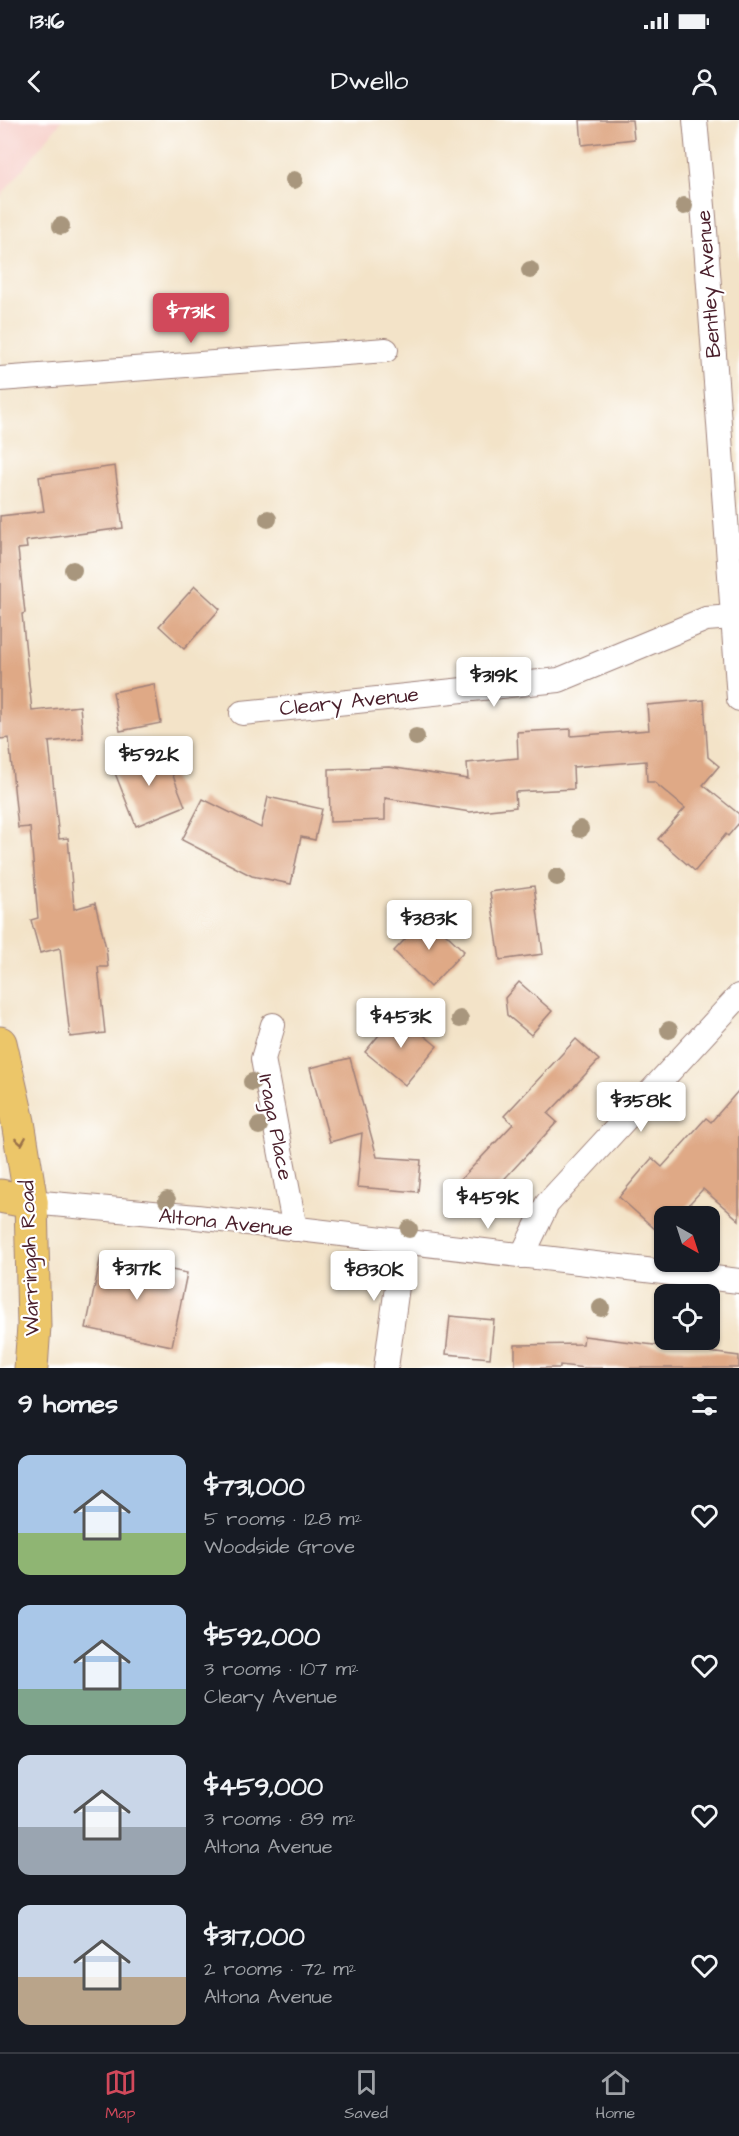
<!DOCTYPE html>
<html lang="en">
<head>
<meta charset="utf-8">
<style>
  :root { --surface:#171b24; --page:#20242c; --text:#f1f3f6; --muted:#9ea1a6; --line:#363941; --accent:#d1495b }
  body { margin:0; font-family:"Architects Daughter",sans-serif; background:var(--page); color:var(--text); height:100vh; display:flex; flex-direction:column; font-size:22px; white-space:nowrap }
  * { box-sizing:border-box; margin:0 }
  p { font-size:20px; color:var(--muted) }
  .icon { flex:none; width:33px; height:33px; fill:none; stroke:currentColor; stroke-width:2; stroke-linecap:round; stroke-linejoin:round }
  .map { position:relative; height:1248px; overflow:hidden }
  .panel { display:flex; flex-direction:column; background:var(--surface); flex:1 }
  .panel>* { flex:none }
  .needle { width:39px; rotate:141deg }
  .controls { position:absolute; left:654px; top:1086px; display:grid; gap:12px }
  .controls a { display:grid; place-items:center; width:66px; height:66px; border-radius:12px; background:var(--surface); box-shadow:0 2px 4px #0004; font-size:30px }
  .price { position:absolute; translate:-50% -51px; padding:0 14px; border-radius:6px; background:#fff; color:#222; font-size:20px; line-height:39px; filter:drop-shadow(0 2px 3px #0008) }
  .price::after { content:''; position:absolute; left:50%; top:36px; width:18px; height:14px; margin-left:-9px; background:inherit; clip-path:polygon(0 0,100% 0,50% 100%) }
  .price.current { background:var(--accent); color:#fff }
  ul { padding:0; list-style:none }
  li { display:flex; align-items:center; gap:18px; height:150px; padding:0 18px }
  li span { display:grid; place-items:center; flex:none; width:168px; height:120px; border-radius:12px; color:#555 }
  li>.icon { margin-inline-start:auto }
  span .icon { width:72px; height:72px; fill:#fffc; stroke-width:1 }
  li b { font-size:26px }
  h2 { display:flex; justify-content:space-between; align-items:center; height:72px; padding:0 18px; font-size:26px }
  .status { display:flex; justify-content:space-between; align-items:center; height:42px; padding:0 30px; background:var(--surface); direction:ltr }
  .status svg { height:16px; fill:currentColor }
  header { display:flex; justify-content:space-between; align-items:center; height:78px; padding:0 18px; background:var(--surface); font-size:27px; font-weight:600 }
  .tab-bar { display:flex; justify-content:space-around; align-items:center; height:84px; border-top:2px solid var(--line); background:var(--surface); font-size:16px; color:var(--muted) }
  .tab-bar a { display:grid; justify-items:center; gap:3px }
  .tab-bar .current { color:var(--accent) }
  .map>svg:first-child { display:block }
  .built { fill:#f7d0ca }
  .building { fill:#dfa986 }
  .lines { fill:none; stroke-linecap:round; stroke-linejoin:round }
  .minor-casing { stroke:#9e817a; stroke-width:26 }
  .trunk-casing { stroke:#9e817a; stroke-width:35 }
  .minor { stroke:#fff; stroke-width:24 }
  .trunk { stroke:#ecc669; stroke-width:33 }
  .tree { fill:#a8967d }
  .oneway { stroke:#9b724a }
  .labels { text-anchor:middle; stroke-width:4.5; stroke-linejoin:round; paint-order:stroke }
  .street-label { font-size:21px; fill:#4a1f2b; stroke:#fff }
</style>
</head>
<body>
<div class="status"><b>13:16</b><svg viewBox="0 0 49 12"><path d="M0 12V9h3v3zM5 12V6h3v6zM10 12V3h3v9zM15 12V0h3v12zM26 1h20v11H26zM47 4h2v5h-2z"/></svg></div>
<header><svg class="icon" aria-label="back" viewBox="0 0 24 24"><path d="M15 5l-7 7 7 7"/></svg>Dwello<svg class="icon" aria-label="person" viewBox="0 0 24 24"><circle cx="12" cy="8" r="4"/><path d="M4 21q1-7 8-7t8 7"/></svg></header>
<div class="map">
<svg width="739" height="1248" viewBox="0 0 739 1248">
  <rect width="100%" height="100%" fill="#fff"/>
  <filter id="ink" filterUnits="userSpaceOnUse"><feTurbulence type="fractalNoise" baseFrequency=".0167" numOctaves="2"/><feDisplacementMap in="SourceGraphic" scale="12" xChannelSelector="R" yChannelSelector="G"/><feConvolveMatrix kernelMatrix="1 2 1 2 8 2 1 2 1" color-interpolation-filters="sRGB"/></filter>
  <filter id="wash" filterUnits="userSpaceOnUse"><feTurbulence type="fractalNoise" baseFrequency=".008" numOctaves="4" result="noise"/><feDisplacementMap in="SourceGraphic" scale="24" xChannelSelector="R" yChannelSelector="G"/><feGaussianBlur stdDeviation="1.35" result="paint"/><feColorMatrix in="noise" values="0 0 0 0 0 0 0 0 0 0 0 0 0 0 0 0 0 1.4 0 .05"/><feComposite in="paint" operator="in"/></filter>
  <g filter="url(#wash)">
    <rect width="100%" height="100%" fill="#f3e3c8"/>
    <polygon class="built" points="0,0 62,0 0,77"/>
    <g id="blocks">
      <g class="building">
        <polygon points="580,0 632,0 634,19 582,25"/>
        <polygon points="115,346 123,408 26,421 27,428 18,429 25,493 22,494 32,591 80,586 83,618 49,622 59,719 68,718 74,789 95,783 106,828 108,847 98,847 105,913 70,917 60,828 40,833 31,800 38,798 30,707 18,708 9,618 0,619 0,396 44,391 39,357"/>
        <polygon points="195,466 220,489 184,529 159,506"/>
        <polygon points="154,564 161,603 120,611 113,572"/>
        <polygon points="704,580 708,637 719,646 703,665 739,694 739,703 728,716 726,714 695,751 658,719 685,688 654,662 647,662 646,641 573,647 574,669 515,672 516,687 470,692 385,678 385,700 330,702 329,649 389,647 468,659 467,643 518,638 517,612 571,609 571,616 649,610 647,585"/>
        <polygon points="162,628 185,686 136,706 113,648"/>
        <polygon points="268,677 322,689 315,720 301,717 291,764 252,756 182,720 203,679 261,708"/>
        <polygon points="534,766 543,834 500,840 490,772"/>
        <polygon points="427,796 464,831 430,867 394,831"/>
        <polygon points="519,862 552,891 531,915 507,895 505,878"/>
        <polygon points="397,893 437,926 405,965 365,932"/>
        <polygon points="576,919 599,940 548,994 557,1002 483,1082 460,1060 513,1004 504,996"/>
        <polygon points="350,938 377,1037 421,1040 418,1072 357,1067 362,1013 330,1022 310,948"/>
        <polygon points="739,970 739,1100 703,1069 678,1096 664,1096 664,1117 619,1077 652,1038 662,1047 706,998 711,1002"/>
        <polygon points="101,1136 187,1153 172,1226 86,1208"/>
        <polygon points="450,1196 494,1200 490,1238 446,1234"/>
        <polygon points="584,1216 739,1236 739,1248 585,1248 560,1245 560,1248 515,1248 515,1225 583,1224"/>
      </g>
    </g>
  </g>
  <g filter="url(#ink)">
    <use href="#blocks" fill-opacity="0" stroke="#9e817a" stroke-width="1.5"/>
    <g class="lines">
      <defs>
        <g id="minor">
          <polyline points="695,0 704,97 739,579"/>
          <polyline points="0,259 386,230"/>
          <polyline points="242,593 559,560 706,499 732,497"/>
          <polyline points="273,905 263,939 295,1109"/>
          <polyline points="31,1082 197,1097 739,1161"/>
          <polyline points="522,1136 547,1084 739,876"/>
          <polyline points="386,1248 403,1122"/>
        </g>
        <g id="trunk">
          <polyline points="0,923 18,1002 31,1082 34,1206 31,1248"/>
          <polyline points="0,1076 31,1082"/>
        </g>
      </defs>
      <use href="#minor" class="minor-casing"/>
      <use href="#trunk" class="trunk-casing"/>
      <use href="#minor" class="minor"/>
      <use href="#trunk" class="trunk"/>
    </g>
    <g class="tree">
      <circle cx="294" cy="60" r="9"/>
      <circle cx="684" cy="86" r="9"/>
      <circle cx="61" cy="106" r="9"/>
      <circle cx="530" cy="150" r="9"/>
      <circle cx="268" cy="399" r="9"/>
      <circle cx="73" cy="450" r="9"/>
      <circle cx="416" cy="617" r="9"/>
      <circle cx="580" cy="709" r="9"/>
      <circle cx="557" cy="757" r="9"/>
      <circle cx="460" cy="899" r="9"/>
      <circle cx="669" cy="910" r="9"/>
      <circle cx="252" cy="962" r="9"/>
      <circle cx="259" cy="1006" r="9"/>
      <circle cx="167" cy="1080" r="9"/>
      <circle cx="409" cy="1109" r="9"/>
      <circle cx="601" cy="1188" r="9"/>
    </g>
    <defs><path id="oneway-chevron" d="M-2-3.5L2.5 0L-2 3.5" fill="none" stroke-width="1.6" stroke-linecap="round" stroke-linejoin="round" transform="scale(1.5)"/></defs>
    <use class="oneway" href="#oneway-chevron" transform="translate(21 1021) rotate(81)"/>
  </g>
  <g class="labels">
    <g class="street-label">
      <text transform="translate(708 164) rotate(-94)" y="7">Bentley Avenue</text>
      <text transform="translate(349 581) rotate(-6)" y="7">Cleary Avenue</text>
      <text transform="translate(276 1007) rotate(79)" y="7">Iraga Place</text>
      <text transform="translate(226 1102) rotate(6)" y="7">Altona Avenue</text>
      <text transform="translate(29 1138) rotate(-92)" y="7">Warringah Road</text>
    </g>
  </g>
</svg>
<div class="controls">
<a><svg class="needle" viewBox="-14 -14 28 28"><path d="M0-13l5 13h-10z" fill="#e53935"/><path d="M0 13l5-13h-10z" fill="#9ea1a6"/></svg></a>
<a><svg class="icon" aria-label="locate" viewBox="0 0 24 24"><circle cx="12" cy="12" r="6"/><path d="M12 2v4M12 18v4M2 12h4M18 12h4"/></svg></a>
</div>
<b class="price current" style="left:191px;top:224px">$731K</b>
<b class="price" style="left:494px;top:588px">$319K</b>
<b class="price" style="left:149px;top:667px">$592K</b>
<b class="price" style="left:429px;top:831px">$383K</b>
<b class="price" style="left:401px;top:929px">$453K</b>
<b class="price" style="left:641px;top:1013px">$358K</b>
<b class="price" style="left:488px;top:1110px">$459K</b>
<b class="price" style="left:137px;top:1181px">$317K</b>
<b class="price" style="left:374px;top:1182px">$830K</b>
</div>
<section class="panel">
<h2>9 homes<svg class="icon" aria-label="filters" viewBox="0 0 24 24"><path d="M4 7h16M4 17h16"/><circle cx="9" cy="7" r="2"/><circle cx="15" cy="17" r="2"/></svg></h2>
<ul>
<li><span style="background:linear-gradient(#a9c7e8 65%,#8fb573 0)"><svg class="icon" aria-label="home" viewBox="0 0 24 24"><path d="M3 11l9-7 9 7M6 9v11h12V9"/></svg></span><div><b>$731,000</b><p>5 rooms · 128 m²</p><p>Woodside Grove</p></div><svg class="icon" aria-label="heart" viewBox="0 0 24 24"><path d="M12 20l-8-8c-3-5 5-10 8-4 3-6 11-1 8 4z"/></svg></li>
<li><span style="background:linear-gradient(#a9c7e8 70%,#7fa58c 0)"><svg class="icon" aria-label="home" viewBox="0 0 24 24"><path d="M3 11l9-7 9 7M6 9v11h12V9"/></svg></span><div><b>$592,000</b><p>3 rooms · 107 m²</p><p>Cleary Avenue</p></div><svg class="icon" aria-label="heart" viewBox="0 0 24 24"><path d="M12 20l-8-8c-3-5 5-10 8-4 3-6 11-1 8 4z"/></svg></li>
<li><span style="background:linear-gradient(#c9d6e8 60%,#9aa5b1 0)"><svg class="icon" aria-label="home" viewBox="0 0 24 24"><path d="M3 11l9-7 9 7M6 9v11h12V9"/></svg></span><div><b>$459,000</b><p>3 rooms · 89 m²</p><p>Altona Avenue</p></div><svg class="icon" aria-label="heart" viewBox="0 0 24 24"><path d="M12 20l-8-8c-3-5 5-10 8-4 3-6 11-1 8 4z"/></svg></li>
<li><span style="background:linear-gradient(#c9d6e8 60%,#b9a48a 0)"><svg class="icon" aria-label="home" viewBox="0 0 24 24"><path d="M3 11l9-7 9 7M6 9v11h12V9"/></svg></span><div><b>$317,000</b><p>2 rooms · 72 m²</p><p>Altona Avenue</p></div><svg class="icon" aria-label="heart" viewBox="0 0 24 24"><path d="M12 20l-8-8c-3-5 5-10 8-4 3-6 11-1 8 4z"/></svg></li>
</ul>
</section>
<nav class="tab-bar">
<a class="current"><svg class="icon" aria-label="map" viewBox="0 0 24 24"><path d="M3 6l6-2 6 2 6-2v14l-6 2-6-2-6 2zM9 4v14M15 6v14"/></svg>Map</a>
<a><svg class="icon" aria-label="saved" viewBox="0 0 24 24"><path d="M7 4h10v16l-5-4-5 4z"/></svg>Saved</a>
<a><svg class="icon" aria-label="home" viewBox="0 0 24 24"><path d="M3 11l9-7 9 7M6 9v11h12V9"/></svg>Home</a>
</nav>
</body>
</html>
